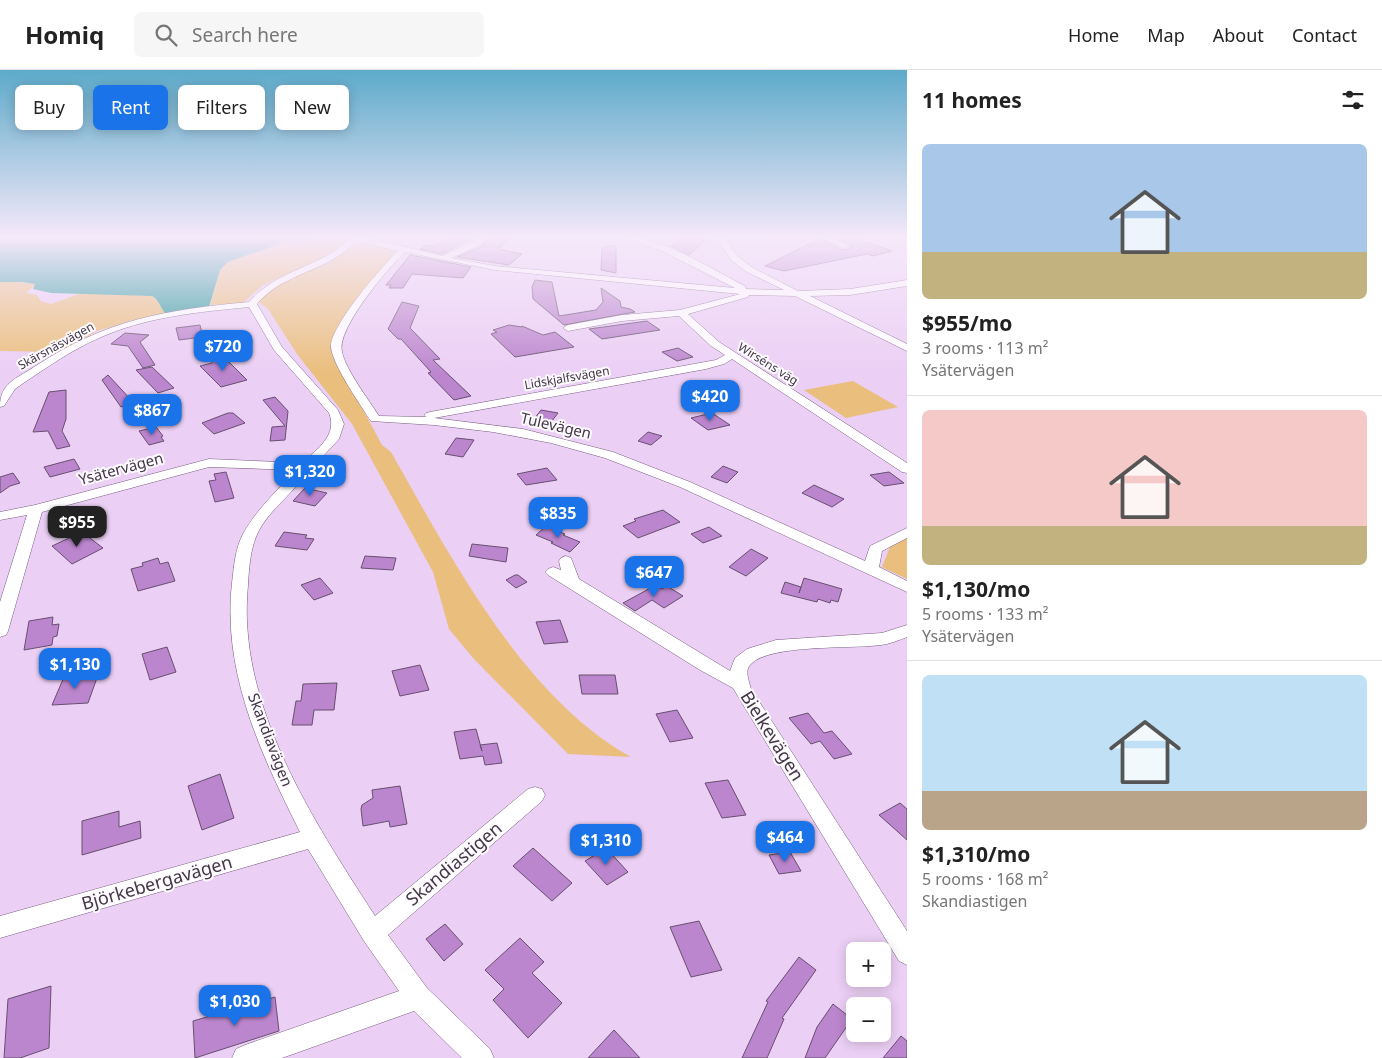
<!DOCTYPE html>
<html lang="en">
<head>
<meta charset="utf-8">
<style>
  :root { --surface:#fff; --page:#f6f6f6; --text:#222; --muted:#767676; --line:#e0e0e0; --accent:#1a73e8 }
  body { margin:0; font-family:"Noto Sans",sans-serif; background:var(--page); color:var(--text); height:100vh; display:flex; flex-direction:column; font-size:19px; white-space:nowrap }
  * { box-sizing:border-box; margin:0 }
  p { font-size:16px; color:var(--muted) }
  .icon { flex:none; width:28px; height:28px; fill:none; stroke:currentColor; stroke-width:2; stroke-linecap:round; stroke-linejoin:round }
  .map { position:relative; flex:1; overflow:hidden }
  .panel { display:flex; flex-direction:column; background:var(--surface); width:475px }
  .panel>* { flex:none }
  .top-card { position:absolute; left:15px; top:15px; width:475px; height:45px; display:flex; gap:10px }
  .controls { position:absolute; left:846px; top:872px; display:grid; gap:10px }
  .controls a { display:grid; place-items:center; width:45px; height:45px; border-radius:8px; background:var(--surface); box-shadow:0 2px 12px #0003; font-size:25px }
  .price { position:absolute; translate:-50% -42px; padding:0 11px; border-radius:10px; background:var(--accent); color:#fff; font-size:16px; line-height:32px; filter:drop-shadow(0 1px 2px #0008) }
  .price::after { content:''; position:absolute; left:50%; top:30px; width:15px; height:11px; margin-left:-8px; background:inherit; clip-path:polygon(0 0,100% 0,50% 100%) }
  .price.on { background:#222; color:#fff }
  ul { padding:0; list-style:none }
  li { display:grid; align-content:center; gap:10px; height:265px; padding:0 15px }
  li+li { border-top:1px solid var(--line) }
  li span { display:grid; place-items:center; height:155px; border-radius:8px; color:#555 }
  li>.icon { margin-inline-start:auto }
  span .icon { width:90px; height:90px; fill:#fffc; stroke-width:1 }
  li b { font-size:21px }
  h2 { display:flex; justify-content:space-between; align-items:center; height:60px; padding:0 15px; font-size:21px }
  .tag { padding:0 18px; border-radius:8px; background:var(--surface); box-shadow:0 2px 12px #0003; font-size:18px; line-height:45px }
  .tag.on { background:var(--accent); color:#fff }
  header { display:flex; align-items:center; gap:30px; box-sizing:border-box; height:70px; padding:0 25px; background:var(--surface); border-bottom:1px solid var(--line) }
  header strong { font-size:24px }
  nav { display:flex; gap:28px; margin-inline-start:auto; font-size:18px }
  .search { width:350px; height:45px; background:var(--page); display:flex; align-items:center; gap:12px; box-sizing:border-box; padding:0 18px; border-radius:8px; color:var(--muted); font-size:19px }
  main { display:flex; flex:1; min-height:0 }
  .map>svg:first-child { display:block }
  .green { fill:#eabe7c }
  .water { fill:#2d9b9e }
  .building { fill:#bc86ce; stroke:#674f6f }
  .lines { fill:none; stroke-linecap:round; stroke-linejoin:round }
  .minor-casing { stroke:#775e7f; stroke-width:1 }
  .minor { fill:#fff; fill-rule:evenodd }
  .labels { text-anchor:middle; stroke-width:4; stroke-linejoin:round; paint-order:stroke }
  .far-street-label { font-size:12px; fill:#423746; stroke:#fdfafe }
  .street-label { font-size:15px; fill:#423746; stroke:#fdfafe }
  .near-street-label { font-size:18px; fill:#423746; stroke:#fdfafe }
</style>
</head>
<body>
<header>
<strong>Homiq</strong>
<div class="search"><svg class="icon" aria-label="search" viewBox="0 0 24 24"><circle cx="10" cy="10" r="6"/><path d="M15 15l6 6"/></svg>Search here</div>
<nav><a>Home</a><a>Map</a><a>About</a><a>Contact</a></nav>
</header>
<main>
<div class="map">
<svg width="907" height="988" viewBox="0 0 907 988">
  <rect width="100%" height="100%" fill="#ebcff5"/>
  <g class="green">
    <polygon points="350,166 338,180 311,195 263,215 243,233 210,235 220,200 228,192 285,172"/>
    <path d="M 357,172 L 398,181 L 382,199 L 339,257 L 340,297 L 382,375 L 391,382 C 450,486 523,627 631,687 L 568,684 L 473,588 L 449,559 L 433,502 L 352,354 L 297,284 L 268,239 L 260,233 L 259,229 L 281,212 Z"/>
    <path d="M 5,211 L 36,214 L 26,223 L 37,225 L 41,231 L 51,234 L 82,223 L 152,226 C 160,230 160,239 167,245 L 133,250 L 97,261 L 61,282 L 0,281 L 0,212 Z"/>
    <polygon points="853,311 898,337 846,348 804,320"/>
    <polygon points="907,467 907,509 882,497 890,477"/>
  </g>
  <path class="water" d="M 0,166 L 343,166 L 285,172 L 228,192 L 220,200 L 209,237 L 167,245 C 160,239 160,230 152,226 L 51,223 L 33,219 L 35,214 L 22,212 L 0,212 Z"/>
  <g class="building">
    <polygon points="455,166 476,166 442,184 420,179 428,175 433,176"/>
    <polygon points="489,166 511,166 499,179 522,184 509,195 457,187 481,177"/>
    <polygon points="816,166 842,180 851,178 852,175 833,166 849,166 892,181 873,186 867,184 784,201 765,196 817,170"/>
    <polygon points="683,167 690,167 706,170 689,185 671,176"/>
    <polygon points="607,176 616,176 616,203 601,200 602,178"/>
    <polygon points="410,185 471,197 463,208 412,204 403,218 389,218 391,215 386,215"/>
    <polygon points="535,210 552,212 559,246 596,240 603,232 601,218 620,231 621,237 630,239 635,242 564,255 533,229 532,217"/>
    <polygon points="402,232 419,236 410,258 440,289 433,290 471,326 454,330 428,303 431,302 401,269 398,269 388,259"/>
    <polygon points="647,251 660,260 602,269 589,259"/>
    <polygon points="200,255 203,267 179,270 176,258"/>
    <polygon points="509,255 522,257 522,256 543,265 555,262 574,277 515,287 491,264 497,262 493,260"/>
    <polygon points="125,263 149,265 140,272 155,295 143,298 128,276 111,274"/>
    <polygon points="678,278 693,287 677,291 662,282"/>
    <polygon points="224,287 247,310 221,317 200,296 212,293 210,290"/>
    <polygon points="152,297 174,318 158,323 136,300"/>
    <polygon points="108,305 134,333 121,337 102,310"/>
    <polygon points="66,320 66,349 62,361 70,376 57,379 48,361 33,362 49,322"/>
    <polygon points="275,327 288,341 285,370 270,371 272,357 285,356 263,330"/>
    <polygon points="541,340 558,343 548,356 531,353"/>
    <polygon points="228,343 233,343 245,353 214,364 202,353"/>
    <polygon points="712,343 730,355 708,360 691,348"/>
    <polygon points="156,357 163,366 161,367 164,371 149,375 139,361"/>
    <polygon points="648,362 662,366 651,375 638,371"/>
    <polygon points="456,368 474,370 463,387 445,384"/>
    <polygon points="74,389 80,399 50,407 44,397"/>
    <polygon points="723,396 738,402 727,413 711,407"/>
    <polygon points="547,398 557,410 526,415 517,404"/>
    <polygon points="226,402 234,428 215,432 209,411 216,410 214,404"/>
    <polygon points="889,402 904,413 884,416 870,405"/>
    <polygon points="13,403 20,413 10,416 0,423 0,407"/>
    <polygon points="814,415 844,429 832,437 802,423"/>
    <polygon points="305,418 327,423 315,436 293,431"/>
    <polygon points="663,440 680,452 638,468 623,456 636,451 634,449"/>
    <polygon points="546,456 565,464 563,465 580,472 570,482 551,473 553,472 536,465"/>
    <polygon points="709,457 722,466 703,473 691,464"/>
    <polygon points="82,462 103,478 72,494 52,476"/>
    <polygon points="284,462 307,465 305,468 314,469 307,480 275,476"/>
    <polygon points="472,474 508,478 506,492 469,486"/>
    <polygon points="751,479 768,488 746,506 729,497"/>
    <polygon points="365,486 396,488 393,500 361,498"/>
    <polygon points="158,488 160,494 168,492 175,511 138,521 131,499 143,496 142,493"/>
    <polygon points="515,505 518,505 527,512 516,518 506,510"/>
    <polygon points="320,508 333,523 314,530 301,515"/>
    <polygon points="804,508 842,519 838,532 831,530 830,533 818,529 817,532 781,523 785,512 801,517 799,523"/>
    <polygon points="656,515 662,519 667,516 683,526 664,538 652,530 635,541 623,533"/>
    <polygon points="53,547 52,555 59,554 57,566 53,567 52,575 24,580 29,551"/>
    <polygon points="560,550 568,572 544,574 536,552"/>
    <polygon points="167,577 176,602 150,610 142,584"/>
    <polygon points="420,595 429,620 400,626 392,601"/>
    <polygon points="98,605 88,633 52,635 64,607"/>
    <polygon points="579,605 615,605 618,624 582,624"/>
    <polygon points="337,613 334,640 314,640 312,655 292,655 296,631 301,631 303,614"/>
    <polygon points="677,640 693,668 670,672 656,644"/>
    <polygon points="808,643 824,663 832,661 852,684 834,689 820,671 811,674 789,648"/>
    <polygon points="476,659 482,681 480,675 497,673 502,693 485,695 483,686 460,689 454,662"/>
    <polygon points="220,704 234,748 202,760 188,716"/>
    <polygon points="728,710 746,745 722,748 705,713"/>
    <polygon points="400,716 407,754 390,757 389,751 363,756 361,739 362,735 373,728 372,720"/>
    <polygon points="900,733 907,739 907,770 879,745"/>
    <polygon points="119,741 119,757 140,751 141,768 82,785 82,751"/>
    <polygon points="533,778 572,813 552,831 513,796"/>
    <polygon points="606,778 628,802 607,815 585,791"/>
    <polygon points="790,782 801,801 779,804 769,785"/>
    <polygon points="699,851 722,900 691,907 670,857"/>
    <polygon points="445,854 463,874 444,891 426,869"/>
    <polygon points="520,868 544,892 532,903 562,933 528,968 493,930 504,919 485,900"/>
    <polygon points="799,887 816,900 782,948 784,949 767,988 742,988 768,932 766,931"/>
    <polygon points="51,916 49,978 20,988 4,988 8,929"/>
    <polygon points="275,927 279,961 195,988 193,951"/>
    <polygon points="833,934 852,949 825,988 805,988 817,957"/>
    <polygon points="614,960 640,988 588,988"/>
    <polygon points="901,966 907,971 907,988 883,988"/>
  </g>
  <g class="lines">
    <defs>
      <g id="minor">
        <path d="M 352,166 L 360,166 L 442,186 L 474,171 L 479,166 L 487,166 L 480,175 L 451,188 L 495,196 L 735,218 L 660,180 L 620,166 C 661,166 709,198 745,216 L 746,219 L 784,220 L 747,202 L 732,191 L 715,166 L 723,166 L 738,187 L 753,198 L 798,221 L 850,219 L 907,210 L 907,216 L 850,225 L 810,226 L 907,274 L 907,281 L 795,226 L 749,225 L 748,227 L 688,244 L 719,272 L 907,393 L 907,403 L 902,402 L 732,289 L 724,294 L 706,299 L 434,348 L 523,359 L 613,382 L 690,412 L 865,491 L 870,476 L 907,458 L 907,468 L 882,481 L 879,497 L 907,511 L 907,522 L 680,417 L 605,388 L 551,373 L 493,362 L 434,355 L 371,351 C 361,336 332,294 331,277 C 330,256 382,196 398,181 L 356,171 C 329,202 283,202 257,234 L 282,277 L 338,340 L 344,354 L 339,369 C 323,386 307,404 291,422 C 278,436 263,449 256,467 C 250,482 249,499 248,515 C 236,634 313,750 375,846 L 528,719 L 535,717 L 542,719 L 545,725 L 542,731 L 388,865 L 427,918 L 490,979 L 494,988 L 462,988 L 414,941 L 282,988 L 232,988 L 236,979 L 245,975 L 399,921 L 364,871 L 308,779 L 0,868 L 0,846 L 300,762 C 261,684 222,602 232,513 C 234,496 235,479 243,464 C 256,440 277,421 296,400 L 209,397 L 42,442 L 8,561 L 6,565 L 0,567 L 0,532 L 27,445 L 0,450 L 0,442 L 35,435 L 209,389 L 303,393 C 317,379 338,365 329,343 L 274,280 L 249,237 C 198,242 144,247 97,269 C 70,281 46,298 22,314 L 15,319 L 4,336 L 0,337 C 0,313 16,309 34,297 C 107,249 165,240 249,232 C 278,198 323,198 352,166 ZM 405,182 L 495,200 L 740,224 L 680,240 L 622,245 L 568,255 L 563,258 L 568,261 L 622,251 L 679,246 L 711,276 L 725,285 L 716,290 L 430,342 L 426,343 L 424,345 L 426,347 L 379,346 C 368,329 346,300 342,282 C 336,259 388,198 405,182 Z"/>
        <polygon points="819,166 829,166 850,176 843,178"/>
        <path d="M 566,486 L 571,488 L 579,509 L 730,601 L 735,588 L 747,579 L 776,570 L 882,563 L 907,555 L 907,567 C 899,570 890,574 881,575 C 852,579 770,574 751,594 C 744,600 749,611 751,619 L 907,861 L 907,895 L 899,891 L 733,618 L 700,600 L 548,505 L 545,502 L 548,499 L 553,497 L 561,500 L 559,491 L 561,488 Z"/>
      </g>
    </defs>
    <use href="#minor" class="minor-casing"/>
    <use href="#minor" class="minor"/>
  </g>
  <linearGradient id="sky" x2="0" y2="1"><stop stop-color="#5daaca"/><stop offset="0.55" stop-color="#f6e9fa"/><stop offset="1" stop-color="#f6e9fa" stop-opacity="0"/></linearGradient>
  <rect width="907" height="304" fill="url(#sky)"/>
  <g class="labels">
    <g class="far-street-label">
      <text transform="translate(56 276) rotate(-29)" y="4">Skärsnäsvägen</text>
      <text transform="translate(768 294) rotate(32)" y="4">Wirséns väg</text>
      <text transform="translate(567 308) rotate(-10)" y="4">Lidskjalfsvägen</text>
    </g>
    <g class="street-label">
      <text transform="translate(556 356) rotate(13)" y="5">Tulevägen</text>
      <text transform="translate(121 399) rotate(-15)" y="5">Ysätervägen</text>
      <text transform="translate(270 670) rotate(69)" y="5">Skandiavägen</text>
    </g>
    <g class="near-street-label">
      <text transform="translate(772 666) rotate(58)" y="6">Bielkevägen</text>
      <text transform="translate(454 794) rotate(-40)" y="6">Skandiastigen</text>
      <text transform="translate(157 813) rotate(-16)" y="6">Björkebergavägen</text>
    </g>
  </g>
</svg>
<div class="controls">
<a>+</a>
<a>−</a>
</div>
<b class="price" style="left:223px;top:302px">$720</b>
<b class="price" style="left:710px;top:352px">$420</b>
<b class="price" style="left:152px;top:366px">$867</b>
<b class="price" style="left:310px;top:427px">$1,320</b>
<b class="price" style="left:558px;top:469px">$835</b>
<b class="price on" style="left:77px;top:478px">$955</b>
<b class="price" style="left:654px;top:528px">$647</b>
<b class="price" style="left:75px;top:620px">$1,130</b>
<b class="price" style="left:785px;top:793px">$464</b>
<b class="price" style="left:606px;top:796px">$1,310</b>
<b class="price" style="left:235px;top:957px">$1,030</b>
<div class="top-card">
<a class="tag">Buy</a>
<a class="tag on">Rent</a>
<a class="tag">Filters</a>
<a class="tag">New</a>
</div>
</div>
<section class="panel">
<h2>11 homes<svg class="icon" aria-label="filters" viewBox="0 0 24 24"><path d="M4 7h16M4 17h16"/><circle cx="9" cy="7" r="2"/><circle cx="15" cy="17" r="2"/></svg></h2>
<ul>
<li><span style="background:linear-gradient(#a9c7e8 70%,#c2b280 0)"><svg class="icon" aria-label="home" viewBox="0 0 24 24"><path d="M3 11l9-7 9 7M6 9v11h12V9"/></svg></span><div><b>$955/mo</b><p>3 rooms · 113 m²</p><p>Ysätervägen</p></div></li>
<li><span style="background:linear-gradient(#f6c9c9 75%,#c2b280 0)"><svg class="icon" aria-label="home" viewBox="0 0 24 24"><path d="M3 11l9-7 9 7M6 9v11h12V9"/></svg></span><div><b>$1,130/mo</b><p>5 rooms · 133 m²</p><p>Ysätervägen</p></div></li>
<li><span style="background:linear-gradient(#bfe0f5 75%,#b9a48a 0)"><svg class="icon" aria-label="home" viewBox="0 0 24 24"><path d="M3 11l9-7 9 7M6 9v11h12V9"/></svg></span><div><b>$1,310/mo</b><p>5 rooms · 168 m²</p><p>Skandiastigen</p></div></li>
</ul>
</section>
</main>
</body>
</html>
